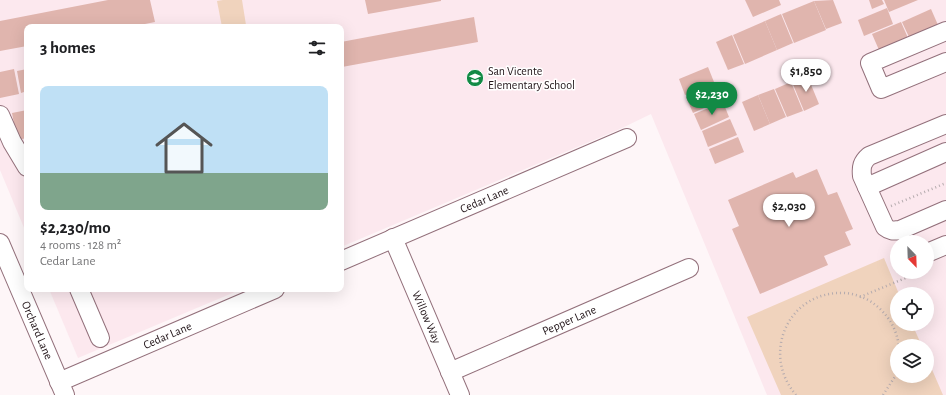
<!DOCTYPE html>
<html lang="en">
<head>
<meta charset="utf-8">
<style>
  :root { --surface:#fff; --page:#f2f2f2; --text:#202124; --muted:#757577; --accent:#128a45 }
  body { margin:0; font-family:"Alegreya Sans",sans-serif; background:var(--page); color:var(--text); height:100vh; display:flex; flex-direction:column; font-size:15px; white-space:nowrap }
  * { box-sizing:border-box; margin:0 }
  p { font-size:13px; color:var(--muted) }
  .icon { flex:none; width:22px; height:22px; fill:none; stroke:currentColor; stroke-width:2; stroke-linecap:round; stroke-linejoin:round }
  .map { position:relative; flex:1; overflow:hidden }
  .drawer { position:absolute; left:24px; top:24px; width:320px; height:268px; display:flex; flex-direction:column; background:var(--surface); border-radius:8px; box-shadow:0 4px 16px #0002 }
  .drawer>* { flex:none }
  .needle { width:26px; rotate:157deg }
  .fabs { position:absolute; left:890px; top:235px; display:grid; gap:8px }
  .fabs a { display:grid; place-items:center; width:44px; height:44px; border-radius:50%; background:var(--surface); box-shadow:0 4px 16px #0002; font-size:20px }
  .price { position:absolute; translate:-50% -34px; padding:0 9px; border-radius:14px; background:#fff; color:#222; font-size:13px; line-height:26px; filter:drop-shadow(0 1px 2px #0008) }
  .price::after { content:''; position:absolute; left:50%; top:24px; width:12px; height:9px; margin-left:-6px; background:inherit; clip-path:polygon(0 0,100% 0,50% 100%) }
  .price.current { background:var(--accent); color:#fff }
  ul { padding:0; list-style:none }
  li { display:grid; align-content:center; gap:8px; height:212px; padding:0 16px }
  li span { display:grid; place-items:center; height:124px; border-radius:8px; color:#555 }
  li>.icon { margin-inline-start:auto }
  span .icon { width:72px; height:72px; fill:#fffc; stroke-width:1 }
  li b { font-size:17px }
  h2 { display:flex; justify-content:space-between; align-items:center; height:48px; padding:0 16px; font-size:17px }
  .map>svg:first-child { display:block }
  .built { fill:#fce8ee; fill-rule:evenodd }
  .green { fill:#f0d3bd }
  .building { fill:#e0b5ae }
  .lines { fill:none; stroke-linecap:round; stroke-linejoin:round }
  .minor-casing { stroke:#93707b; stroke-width:20 }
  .path { stroke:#b5abae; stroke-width:2.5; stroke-dasharray:1 3; stroke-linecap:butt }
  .minor { stroke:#fff; stroke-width:18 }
  .labels { text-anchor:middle; stroke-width:3; stroke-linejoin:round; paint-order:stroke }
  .poi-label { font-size:12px; fill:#211418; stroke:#fff; text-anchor:start }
  .street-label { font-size:12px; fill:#211418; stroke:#fff }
</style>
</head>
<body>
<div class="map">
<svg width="946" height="395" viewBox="0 0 946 395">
  <rect width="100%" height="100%" fill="#fef6f8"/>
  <g class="built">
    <path d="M 0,0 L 946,0 L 946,395 L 767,395 L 651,114 L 620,129 L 341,247 L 341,27 L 27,27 L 27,235 L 0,170 ZM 897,242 L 927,242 L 927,272 L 897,272 ZM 897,294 L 927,294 L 927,324 L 897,324 ZM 897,346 L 927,346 L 927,376 L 897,376 Z"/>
    <polygon points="49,289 242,289 78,358"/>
  </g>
  <g class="green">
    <polygon points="223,0 242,0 246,25 233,27 222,27 217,1"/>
    <polygon points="884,258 899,294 897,294 897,324 912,324 922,346 897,346 897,376 927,376 927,358 943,395 781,395 747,317"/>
  </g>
  <g class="building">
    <polygon points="108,0 150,0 155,22 130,27 27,27 27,46 0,51 0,21"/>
    <polygon points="365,0 441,0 441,1 368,14"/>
    <polygon points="745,0 779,0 781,5 753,17"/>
    <polygon points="833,0 842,23 826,29 814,1"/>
    <polygon points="869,0 882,0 884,4 872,9"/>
    <polygon points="884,0 918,0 889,12"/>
    <polygon points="814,1 826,30 794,43 782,14"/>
    <polygon points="887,8 893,24 864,36 858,20"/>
    <polygon points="931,9 938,25 909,37 902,22"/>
    <polygon points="781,14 793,43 777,50 765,21"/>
    <polygon points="474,17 478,42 342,67 341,42"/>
    <polygon points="765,21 777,50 745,64 733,35"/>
    <polygon points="901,22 908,38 879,50 872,34"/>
    <polygon points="732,35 744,64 728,70 716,42"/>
    <polygon points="708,67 714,82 685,95 679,79"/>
    <polygon points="14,69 19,94 0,98 0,72"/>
    <polygon points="27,69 27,91 21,93 17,71"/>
    <polygon points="807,75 819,104 804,111 792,82"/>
    <polygon points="791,82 803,111 787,117 775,89"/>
    <polygon points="715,85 722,100 693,113 686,97"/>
    <polygon points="774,89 786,117 770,124 758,95"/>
    <polygon points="758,95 770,124 754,131 742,102"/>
    <polygon points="723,102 729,117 701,130 694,114"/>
    <polygon points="27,110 27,138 17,140 12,113"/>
    <polygon points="730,119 737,135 708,147 702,131"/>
    <polygon points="738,137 744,152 715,164 709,149"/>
    <polygon points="817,169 828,195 837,192 853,229 845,232 851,245 824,256 828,265 760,294 732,229 739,226 728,200 793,172 796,178"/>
  </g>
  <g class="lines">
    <defs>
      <g id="minor">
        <polyline points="946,31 870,63 881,89 946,62"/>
        <polyline points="0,115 12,142 27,167"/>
        <path d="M 946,124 L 869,156 C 862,162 861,167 862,176 L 885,227 C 890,231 893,231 900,230 L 946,210"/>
        <polyline points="867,187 946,152"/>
        <path id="s1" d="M 393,238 L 460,395"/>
        <path id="s2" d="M 0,243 L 65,395"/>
        <polyline points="927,253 946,245"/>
        <path id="s3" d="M 341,261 L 627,138"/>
        <polyline points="79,289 100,338"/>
        <path id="s4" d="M 450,372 L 689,268"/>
        <path id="s5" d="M 59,382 L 275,289"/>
      </g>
    </defs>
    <use href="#minor" class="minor-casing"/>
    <g class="path">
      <polyline points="891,206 946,183"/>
      <polyline points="860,297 908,277 910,272"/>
      <path d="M 796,395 C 760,353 789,290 845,293 C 857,294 869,299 878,307 C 891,319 896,329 899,346"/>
      <polyline points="883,395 896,375 897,370"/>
    </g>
    <use href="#minor" class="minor"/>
  </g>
  <defs>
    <symbol id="school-disc" viewBox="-11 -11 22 22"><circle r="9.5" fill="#128a45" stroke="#fff"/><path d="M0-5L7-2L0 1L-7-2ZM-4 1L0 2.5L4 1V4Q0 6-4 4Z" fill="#fff"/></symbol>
  </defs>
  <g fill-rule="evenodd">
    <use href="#school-disc" x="465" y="68" width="20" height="20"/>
  </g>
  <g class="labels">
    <g class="poi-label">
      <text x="488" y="75">San Vicente<tspan x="488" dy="14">Elementary School</tspan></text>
    </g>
    <g class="street-label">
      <text dy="4" stroke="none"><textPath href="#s3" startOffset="156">Cedar Lane</textPath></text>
      <text dy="4" stroke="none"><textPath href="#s1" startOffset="86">Willow Way</textPath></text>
      <text dy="4" stroke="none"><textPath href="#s4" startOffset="130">Pepper Lane</textPath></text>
      <text dy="4" stroke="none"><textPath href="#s2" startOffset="95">Orchard Lane</textPath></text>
      <text dy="4" stroke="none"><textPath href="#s5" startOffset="118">Cedar Lane</textPath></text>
    </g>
  </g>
</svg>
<div class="fabs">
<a><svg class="needle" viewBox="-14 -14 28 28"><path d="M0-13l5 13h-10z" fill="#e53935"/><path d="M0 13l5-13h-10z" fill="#757577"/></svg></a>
<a><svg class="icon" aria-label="locate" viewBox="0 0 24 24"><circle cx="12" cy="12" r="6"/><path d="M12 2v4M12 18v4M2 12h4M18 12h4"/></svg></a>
<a><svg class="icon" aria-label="layers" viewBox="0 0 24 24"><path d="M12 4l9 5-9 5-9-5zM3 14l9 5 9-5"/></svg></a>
</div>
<b class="price" style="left:806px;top:93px">$1,850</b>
<b class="price current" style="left:712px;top:116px">$2,230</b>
<b class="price" style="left:789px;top:228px">$2,030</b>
<section class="drawer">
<h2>3 homes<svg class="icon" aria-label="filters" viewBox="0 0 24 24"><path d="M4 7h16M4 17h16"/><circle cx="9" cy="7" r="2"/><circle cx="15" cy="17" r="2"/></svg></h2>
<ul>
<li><span style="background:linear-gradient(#bfe0f5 70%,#7fa58c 0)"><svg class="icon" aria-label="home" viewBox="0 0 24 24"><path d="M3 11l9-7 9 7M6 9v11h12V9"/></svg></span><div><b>$2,230/mo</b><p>4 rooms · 128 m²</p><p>Cedar Lane</p></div></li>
</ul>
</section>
</div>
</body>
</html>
